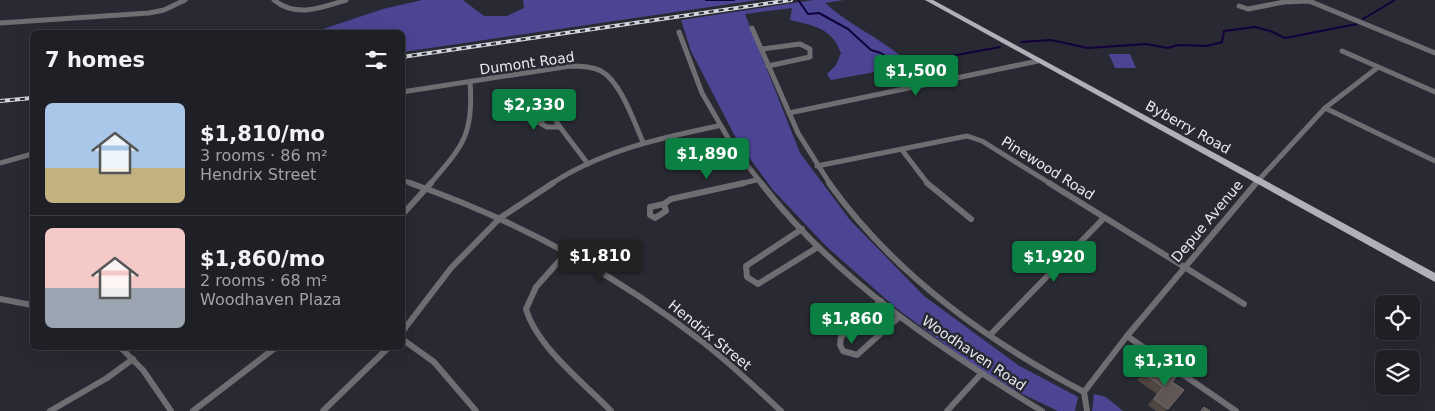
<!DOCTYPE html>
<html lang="en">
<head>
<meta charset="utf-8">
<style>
  :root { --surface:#1f1f26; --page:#2c2c32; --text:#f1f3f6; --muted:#a1a2a7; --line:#3c3d43; --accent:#0b8043 }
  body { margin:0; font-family:"DejaVu Sans",sans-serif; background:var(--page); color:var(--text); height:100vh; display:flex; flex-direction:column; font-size:19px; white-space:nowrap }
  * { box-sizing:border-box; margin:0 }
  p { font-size:16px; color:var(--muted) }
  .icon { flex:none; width:28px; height:28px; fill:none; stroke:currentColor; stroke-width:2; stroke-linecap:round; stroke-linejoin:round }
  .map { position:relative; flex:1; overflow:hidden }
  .drawer { position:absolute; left:30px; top:30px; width:375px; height:320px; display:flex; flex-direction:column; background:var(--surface); border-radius:8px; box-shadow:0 5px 20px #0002,0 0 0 1px var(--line) }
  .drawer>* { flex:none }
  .tools { position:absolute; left:1375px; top:295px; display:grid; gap:10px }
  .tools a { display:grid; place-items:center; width:45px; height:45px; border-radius:8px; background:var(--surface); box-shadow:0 5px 20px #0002,0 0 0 1px var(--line); font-size:25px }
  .price { position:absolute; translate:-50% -42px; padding:0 11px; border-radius:5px; background:var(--accent); color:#fff; font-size:16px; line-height:32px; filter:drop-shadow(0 1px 2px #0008) }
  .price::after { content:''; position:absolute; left:50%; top:30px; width:15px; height:11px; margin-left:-8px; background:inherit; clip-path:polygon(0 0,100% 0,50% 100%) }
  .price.selected { background:#222; color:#fff }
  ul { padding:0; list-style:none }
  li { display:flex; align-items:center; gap:15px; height:125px; padding:0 15px }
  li+li { border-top:1px solid var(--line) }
  li span { display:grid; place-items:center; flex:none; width:140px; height:100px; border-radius:8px; color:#555 }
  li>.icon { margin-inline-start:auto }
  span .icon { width:60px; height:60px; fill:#fffc; stroke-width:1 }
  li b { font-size:21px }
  h2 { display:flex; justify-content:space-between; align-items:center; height:60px; padding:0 15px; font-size:21px }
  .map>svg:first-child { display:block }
  .green { fill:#4c4594 }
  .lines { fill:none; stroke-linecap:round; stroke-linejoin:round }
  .stream { stroke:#11023c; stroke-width:2 }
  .minor-far1 { stroke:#6d6d72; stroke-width:5 }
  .minor { stroke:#6d6d72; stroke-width:6 }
  .primary { fill:#b0b0bb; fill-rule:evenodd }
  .rail-casing { stroke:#d4d5dc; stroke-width:4 }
  .rail { stroke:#292933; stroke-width:2; stroke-dasharray:5; stroke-linecap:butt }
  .wall { fill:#4f4541 }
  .building { fill:#5f5754; stroke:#746e6c }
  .labels { text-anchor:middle; stroke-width:5; stroke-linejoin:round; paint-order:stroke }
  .street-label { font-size:14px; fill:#e8e9ef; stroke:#292933 }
</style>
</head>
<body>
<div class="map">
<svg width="1435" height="411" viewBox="0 0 1435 411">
  <rect width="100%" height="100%" fill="#292933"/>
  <g class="green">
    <polygon points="422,0 463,0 484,16 507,16 524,8 523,0 758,0 403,52 402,32 354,32 354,30 314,32 383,9"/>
    <path d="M 813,0 L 844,0 L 825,3 C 849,25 879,37 903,58 L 920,59 L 926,63 L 919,68 L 918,79 L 899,84 L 886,70 L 831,80 L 827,74 L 836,65 L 841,53 C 831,27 814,26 790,20 L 792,8 L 745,14 L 800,153 L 850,220 L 924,296 L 1018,365 L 1078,397 L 1075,411 L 1058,411 L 1014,390 L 966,360 L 896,308 L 826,246 L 773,190 L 739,144 L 691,51 L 681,20 Z"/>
    <polygon points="1109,54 1130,54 1136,68 1115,68"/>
    <polygon points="1094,394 1106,397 1123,411 1092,411"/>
  </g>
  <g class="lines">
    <g class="stream">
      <polyline points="706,0 734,0"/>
      <polyline points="799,1 808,14 819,13 848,29 871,50 881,53 904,69 908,64 1000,47"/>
      <polyline points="1363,19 1395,0"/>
      <polyline points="1021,42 1051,40 1088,48 1146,44 1168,48 1178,45 1207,46 1222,42 1224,31 1255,27 1270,31 1285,38 1357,24"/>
    </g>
    <g class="minor-far1">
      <path d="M 274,0 C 296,18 321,8 346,0"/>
      <polyline points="1239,6 1248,9 1284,2 1309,1 1435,53"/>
      <polyline points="0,23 149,13 164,10 185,0"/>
      <polyline points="752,28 798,133 830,184"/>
      <polyline points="679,32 702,93 735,150 762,184"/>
      <polyline points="762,49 800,44 810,49 810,57 768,66"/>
      <polyline points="1342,51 1435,92"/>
      <path d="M 402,92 L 570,66 C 580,66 592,66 601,71 C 621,82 634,122 643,142"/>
      <polyline points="1325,108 1435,161"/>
      <polyline points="789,113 1038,61"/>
      <polygon points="546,116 554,117 560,127 547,127 540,123"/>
      <polyline points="560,127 588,164"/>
      <polyline points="902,150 928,184"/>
      <polyline points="0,163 32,154"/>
      <polyline points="817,166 967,136 982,141 1051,184"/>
      <polyline points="402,180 414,184"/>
      <path d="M 430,184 C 463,146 474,134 470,82"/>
      <path d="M 551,184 C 601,151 660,138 718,126"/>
      <polyline points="738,184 757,180"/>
      <polyline points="1255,184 1325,108 1377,68"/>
    </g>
    <g class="minor">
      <path d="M 410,183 C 517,220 615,274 704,343 C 731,364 756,388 781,411"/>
      <path d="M 761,183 C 835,279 939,348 1042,411"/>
      <path d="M 829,183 C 893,273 987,341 1084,392"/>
      <polyline points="927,183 971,219"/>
      <polyline points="1049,183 1244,304"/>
      <polygon points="664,204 666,211 655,218 650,215 650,207"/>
      <polyline points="664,204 671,199 744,183"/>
      <polyline points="402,215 431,183"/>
      <polyline points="802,229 746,266 747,277 758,284 818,247"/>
      <path d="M 568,251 L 536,287 L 526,309 C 537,347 584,383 611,411"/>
      <polyline points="0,299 32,305"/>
      <polyline points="881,301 841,337 840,345 843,351 857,355 899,317"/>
      <polyline points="402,332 451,268 500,218 553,183"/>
      <polyline points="990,335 1104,218"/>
      <polyline points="1127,336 1236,411"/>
      <polyline points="402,339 434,362 476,411"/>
      <polyline points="121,348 143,370 171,411"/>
      <polyline points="50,411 107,378 133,359"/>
      <polyline points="193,411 275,348"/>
      <polyline points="323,411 388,348"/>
      <polyline points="947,411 980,375"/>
      <polyline points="1087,411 1084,392 1127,336 1256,183"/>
    </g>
    <polygon class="primary" points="925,0 933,0 1435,273 1435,282"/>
    <defs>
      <g id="rail">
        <polyline points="402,57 791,0"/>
        <polyline points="0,101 32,98"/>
      </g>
    </defs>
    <use href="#rail" class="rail-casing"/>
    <use href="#rail" class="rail"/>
  </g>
  <polygon class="wall" points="1149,365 1162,375 1166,370 1172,382 1168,409 1165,411 1156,411 1148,405 1157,394 1137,380"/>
  <g class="building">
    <polygon points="1149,365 1163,375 1166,370 1176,377 1172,382 1184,390 1168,409 1154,399 1163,387 1143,373"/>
    <polygon points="1204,407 1210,411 1201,411"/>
  </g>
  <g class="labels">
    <g class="street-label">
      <text transform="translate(527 63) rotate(-8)" y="5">Dumont Road</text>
      <text transform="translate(1188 127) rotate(29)" y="5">Byberry Road</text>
      <text transform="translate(1048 168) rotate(32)" y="5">Pinewood Road</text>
      <text transform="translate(1207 221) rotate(-50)" y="5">Depue Avenue</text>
      <text transform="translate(710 335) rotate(39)" y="5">Hendrix Street</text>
      <text transform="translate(974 353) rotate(34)" y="5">Woodhaven Road</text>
    </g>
  </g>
</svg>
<div class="tools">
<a><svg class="icon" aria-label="locate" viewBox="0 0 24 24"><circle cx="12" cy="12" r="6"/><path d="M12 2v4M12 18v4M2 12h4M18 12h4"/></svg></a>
<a><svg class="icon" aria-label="layers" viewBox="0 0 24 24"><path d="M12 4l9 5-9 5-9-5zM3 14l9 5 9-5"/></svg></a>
</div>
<b class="price" style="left:916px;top:97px">$1,500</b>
<b class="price" style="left:534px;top:131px">$2,330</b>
<b class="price" style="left:707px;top:180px">$1,890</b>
<b class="price selected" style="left:600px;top:282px">$1,810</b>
<b class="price" style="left:1054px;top:283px">$1,920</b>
<b class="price" style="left:852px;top:345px">$1,860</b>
<b class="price" style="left:1165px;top:387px">$1,310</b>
<section class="drawer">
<h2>7 homes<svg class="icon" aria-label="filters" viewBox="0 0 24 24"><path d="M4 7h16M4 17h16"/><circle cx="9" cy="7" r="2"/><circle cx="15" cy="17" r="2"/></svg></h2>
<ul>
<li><span style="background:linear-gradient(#a9c7e8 65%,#c2b280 0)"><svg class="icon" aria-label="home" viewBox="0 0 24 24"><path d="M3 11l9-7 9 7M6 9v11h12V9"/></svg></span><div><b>$1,810/mo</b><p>3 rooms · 86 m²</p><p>Hendrix Street</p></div></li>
<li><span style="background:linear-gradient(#f6c9c9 60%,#9aa5b1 0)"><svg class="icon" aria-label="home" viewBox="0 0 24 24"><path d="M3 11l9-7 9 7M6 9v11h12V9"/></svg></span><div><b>$1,860/mo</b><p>2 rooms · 68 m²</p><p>Woodhaven Plaza</p></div></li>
</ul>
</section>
</div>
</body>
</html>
